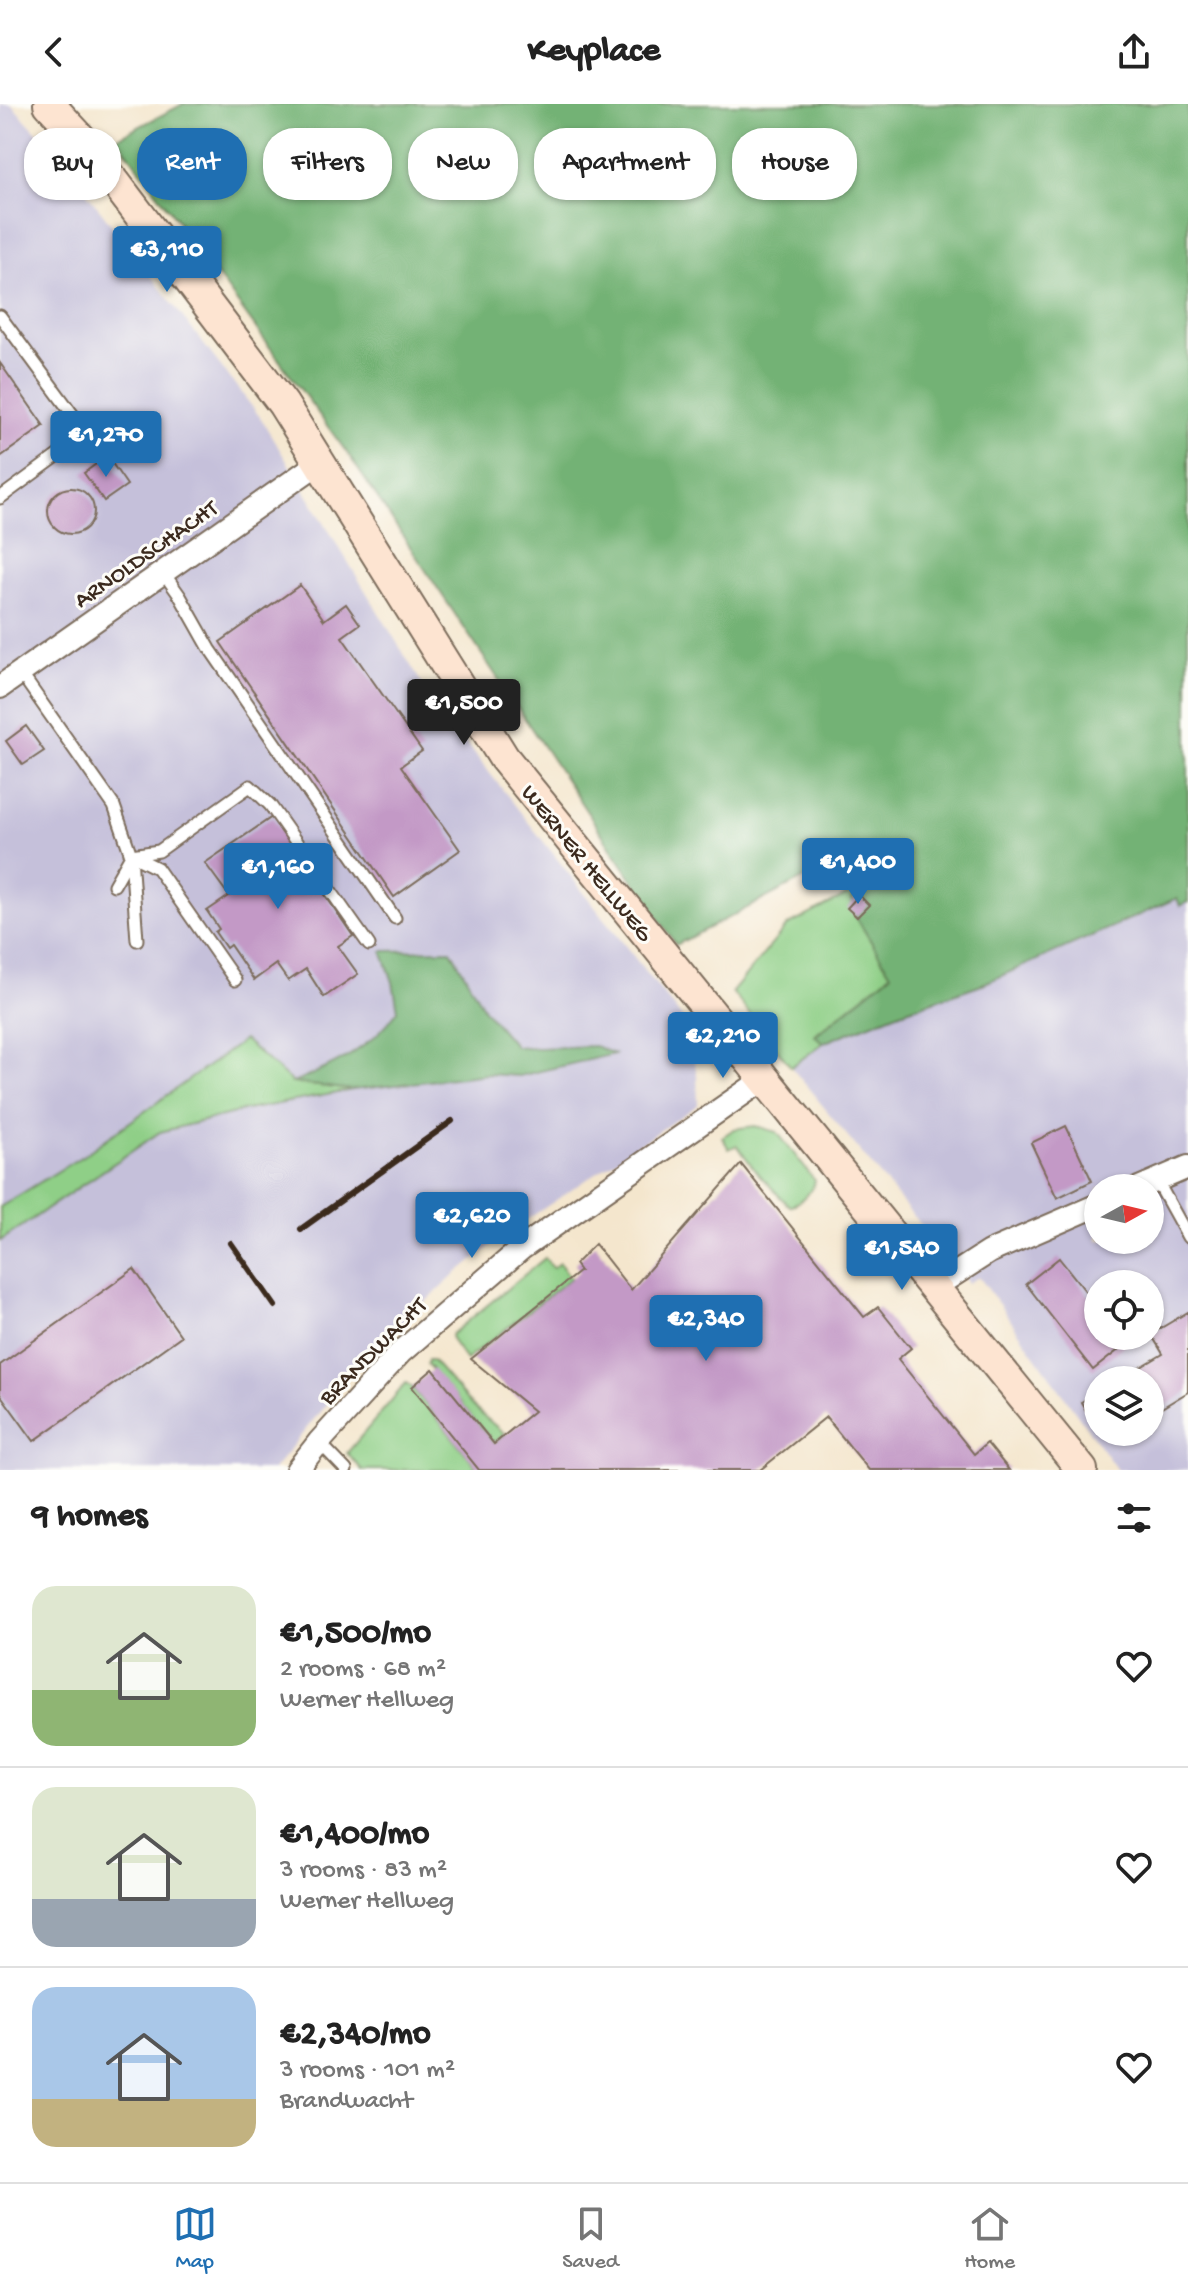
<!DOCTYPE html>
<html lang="en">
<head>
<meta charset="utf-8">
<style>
  :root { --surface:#fff; --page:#f6f6f6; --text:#222; --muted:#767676; --line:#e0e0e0; --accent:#1f6fb2 }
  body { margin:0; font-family:"Gochi Hand",sans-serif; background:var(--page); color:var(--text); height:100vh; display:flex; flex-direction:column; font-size:30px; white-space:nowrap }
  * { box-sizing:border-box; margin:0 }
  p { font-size:26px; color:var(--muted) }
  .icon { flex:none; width:44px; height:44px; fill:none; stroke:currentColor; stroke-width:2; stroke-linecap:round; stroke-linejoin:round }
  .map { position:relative; height:1366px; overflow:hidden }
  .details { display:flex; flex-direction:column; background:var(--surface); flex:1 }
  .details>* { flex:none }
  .hud { position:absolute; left:24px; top:24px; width:1140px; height:72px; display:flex; gap:16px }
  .needle { width:52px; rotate:82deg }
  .fabs { position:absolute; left:1084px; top:1070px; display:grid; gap:16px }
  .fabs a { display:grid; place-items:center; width:80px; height:80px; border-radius:50%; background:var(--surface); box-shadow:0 2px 6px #0004; font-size:40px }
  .price { position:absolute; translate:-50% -68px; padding:0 18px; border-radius:8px; background:var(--accent); color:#fff; font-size:26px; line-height:52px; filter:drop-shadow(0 2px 4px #0008) }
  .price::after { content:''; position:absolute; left:50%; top:48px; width:24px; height:18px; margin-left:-12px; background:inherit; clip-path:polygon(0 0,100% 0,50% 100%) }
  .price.on { background:#222; color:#fff }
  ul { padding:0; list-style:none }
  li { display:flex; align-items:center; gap:24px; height:200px; padding:0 32px }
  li+li { border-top:2px solid var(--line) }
  li span { display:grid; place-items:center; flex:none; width:224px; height:160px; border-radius:24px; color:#555 }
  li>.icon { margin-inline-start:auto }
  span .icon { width:96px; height:96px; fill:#fffc; stroke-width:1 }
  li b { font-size:34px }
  h2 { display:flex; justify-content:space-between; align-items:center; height:96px; padding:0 32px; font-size:34px }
  .tag { padding:0 28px; border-radius:32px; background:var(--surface); box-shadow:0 2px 6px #0004; font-size:28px; line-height:72px }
  .tag.on { background:var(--accent); color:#fff }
  header { display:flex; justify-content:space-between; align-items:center; height:104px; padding:0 32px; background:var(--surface); font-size:36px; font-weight:800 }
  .menu { display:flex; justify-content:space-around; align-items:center; height:112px; border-top:2px solid var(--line); background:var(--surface); font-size:22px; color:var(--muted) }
  .menu a { display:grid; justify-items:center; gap:4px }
  .menu .on { color:var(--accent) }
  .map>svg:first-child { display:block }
  .industrial { fill:#c5c0da; fill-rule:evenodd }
  .green { fill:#8fcf87; stroke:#657c52; stroke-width:2 }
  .forest { fill:#73b274; stroke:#576e49; stroke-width:2 }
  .building { fill:#c399c6 }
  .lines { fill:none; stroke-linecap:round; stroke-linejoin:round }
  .lane-casing { stroke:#7c6c5b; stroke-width:15 }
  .street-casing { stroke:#7c6c5b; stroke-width:26 }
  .secondary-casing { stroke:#7c6c5b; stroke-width:34 }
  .lane { stroke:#fff; stroke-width:11 }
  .street { stroke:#fff; stroke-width:22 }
  .secondary { stroke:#fde4d1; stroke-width:30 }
  .rail { stroke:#3b2a1e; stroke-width:6 }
  .labels { text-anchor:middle; stroke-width:6; stroke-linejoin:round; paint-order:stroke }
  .street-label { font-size:24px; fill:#3b2a1e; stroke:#fdfcf7 }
</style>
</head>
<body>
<header><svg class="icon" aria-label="back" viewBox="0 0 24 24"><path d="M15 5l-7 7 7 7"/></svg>Keyplace<svg class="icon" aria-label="share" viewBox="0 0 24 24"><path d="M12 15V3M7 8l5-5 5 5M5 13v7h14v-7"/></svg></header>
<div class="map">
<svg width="1188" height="1366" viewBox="0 0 1188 1366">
  <rect width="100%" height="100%" fill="#fdfcf7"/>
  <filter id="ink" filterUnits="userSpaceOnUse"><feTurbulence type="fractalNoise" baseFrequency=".0125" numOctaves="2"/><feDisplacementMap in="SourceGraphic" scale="16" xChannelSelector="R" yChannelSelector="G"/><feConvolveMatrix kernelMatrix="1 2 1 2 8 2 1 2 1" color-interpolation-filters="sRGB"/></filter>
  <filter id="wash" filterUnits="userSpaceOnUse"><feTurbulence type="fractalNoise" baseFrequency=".006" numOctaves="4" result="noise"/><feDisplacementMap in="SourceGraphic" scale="32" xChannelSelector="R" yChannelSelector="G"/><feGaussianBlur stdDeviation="1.8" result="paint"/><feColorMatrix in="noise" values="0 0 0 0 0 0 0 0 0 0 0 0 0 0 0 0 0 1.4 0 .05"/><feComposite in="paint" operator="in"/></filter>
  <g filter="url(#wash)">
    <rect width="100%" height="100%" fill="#f4e6cd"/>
    <g class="industrial">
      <polygon points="0,0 11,0 56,49 260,313 430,593 686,919 697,970 698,1001 510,1127 458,1168 361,1257 273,1366 0,1366"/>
      <path d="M 1177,794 L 1180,802 L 1188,798 L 1188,1366 L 1117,1366 L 988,1185 L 979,1173 L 968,1179 L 791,963 L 823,939 L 895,910 L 985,879 ZM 1098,1084 L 1150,1084 L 1150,1136 L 1098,1136 ZM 1098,1180 L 1150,1180 L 1150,1232 L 1098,1232 ZM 1098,1276 L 1150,1276 L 1150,1328 L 1098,1328 Z"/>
    </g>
    <g class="green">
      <polygon points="851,789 856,813 891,870 815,930 823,939 791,963 732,888 787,822"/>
      <polygon points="244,936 293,979 353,986 246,1006 160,1028 0,1137 0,1103 84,1051"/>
      <path d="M 755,1022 L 777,1028 L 815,1077 C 814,1086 799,1099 790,1102 L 786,1099 L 755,1066 L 737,1041 L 729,1045 L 722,1033 L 734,1025 Z"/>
      <polygon points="545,1154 553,1164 559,1159 571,1174 466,1256 452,1237 451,1231"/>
      <polygon points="428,1256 432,1256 473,1303 505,1330 494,1340 427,1260"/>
      <polygon points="406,1279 412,1283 476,1362 472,1366 362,1366 347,1349"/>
    </g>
    <g class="forest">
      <polygon points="183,0 1188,0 1188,798 1180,802 1177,794 985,879 895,910 823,939 815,931 891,870 856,813 851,789 849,751 676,841 350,353 117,34"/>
      <path d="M 451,846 L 484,905 L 515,942 L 537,944 L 595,942 L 614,950 L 519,972 L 487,970 L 353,986 L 293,979 C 335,961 371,945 398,906 L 393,878 L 382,847 Z"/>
    </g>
    <g id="blocks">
      <g class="building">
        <polygon points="0,259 44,322 0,353"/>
        <polygon points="107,352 127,381 104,397 84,369"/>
        <circle cx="71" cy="407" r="23"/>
        <polygon points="300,481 324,516 346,500 360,520 342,533 422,647 401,662 460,746 394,793 220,538"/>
        <polygon points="26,622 44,647 23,661 6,637"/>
        <polygon points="272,713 353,832 338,842 358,870 324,893 306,865 288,877 276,860 254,876 230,841 226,844 215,828 219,825 207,807 229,792 205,759"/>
        <polygon points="859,791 869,801 857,813 847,804"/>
        <polygon points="1066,1022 1092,1077 1057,1094 1031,1039"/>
        <polygon points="741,1060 864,1213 878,1203 902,1233 911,1244 898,1255 974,1350 987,1339 1009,1366 869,1366 826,1313 760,1366 479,1366 412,1283 433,1265 494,1340 534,1307 471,1255 580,1167 575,1160 595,1140 631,1186"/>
        <polygon points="1059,1154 1098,1203 1098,1232 1120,1232 1126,1240 1093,1266 1026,1180"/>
        <polygon points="134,1165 181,1232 34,1337 0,1290 0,1261"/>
        <polygon points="1188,1208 1188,1288 1150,1311 1150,1276 1119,1276 1163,1250 1151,1230"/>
        <polygon points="1098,1288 1098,1327 1081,1298"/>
      </g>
    </g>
  </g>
  <g filter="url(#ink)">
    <use href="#blocks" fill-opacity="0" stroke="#7c6c5b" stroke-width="2"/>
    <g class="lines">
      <defs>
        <g id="lane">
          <polyline points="0,212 87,330 0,394"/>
          <polyline points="163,468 180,492 210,545 395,814"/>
          <polyline points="20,568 114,702 131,751 157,764 235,876"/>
          <polyline points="131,752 137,836"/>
          <polyline points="114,781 131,751 159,747 250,682 270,701 369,841"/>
          <polyline points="1157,1077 1188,1133"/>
          <polyline points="319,1338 346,1366"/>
        </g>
        <g id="street">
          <polyline points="0,583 320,358"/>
          <polyline points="1139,1084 1188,1063"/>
          <polyline points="933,1184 989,1148 1098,1101"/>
          <polyline points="297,1366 319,1338 400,1249 522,1144 764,975"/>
        </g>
        <polyline id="secondary" points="49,0 86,40 283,300 504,654 1082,1366"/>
      </defs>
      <use href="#lane" class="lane-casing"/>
      <use href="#street" class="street-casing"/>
      <use href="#secondary" class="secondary-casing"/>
      <use href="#lane" class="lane"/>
      <use href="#street" class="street"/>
      <use href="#secondary" class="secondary"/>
      <g class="rail">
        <polyline points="301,1125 452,1017"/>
        <polyline points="231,1139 275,1202"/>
      </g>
    </g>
  </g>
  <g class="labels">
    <g class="street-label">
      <text transform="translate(145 449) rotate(-35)" y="8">ARNOLDSCHACHT</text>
      <text transform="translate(588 758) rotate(51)" y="8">WERNER HELLWEG</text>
      <text transform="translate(372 1246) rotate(-45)" y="8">BRANDWACHT</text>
    </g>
  </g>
</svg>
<div class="fabs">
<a><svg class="needle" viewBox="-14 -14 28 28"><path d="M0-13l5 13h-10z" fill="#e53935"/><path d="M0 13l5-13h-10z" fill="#767676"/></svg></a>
<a><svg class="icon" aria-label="locate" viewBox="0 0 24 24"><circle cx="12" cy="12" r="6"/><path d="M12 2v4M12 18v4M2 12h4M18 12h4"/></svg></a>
<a><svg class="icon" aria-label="layers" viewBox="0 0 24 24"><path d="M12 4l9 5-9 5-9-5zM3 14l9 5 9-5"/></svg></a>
</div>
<b class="price" style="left:167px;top:190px">€3,110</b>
<b class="price" style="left:106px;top:375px">€1,270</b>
<b class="price on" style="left:464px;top:643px">€1,500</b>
<b class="price" style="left:858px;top:802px">€1,400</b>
<b class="price" style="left:278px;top:807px">€1,160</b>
<b class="price" style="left:723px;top:976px">€2,210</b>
<b class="price" style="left:472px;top:1156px">€2,620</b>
<b class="price" style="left:902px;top:1188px">€1,540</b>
<b class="price" style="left:706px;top:1259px">€2,340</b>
<div class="hud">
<a class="tag">Buy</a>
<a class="tag on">Rent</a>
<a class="tag">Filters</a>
<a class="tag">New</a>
<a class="tag">Apartment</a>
<a class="tag">House</a>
</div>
</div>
<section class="details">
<h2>9 homes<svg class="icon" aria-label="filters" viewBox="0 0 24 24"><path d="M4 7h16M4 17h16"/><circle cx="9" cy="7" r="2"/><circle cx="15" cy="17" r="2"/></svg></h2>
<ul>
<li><span style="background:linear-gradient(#dfe7d0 65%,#8fb573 0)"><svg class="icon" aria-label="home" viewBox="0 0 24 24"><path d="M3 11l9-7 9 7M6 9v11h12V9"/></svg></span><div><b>€1,500/mo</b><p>2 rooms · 68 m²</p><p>Werner Hellweg</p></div><svg class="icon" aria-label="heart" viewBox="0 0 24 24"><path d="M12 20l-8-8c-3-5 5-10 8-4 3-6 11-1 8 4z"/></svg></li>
<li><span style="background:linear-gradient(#dfe7d0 70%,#9aa5b1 0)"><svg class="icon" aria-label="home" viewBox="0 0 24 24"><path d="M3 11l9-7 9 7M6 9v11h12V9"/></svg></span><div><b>€1,400/mo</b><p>3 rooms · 83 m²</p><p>Werner Hellweg</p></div><svg class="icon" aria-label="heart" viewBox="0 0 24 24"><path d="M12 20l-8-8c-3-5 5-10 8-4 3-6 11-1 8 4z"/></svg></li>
<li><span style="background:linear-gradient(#a9c7e8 70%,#c2b280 0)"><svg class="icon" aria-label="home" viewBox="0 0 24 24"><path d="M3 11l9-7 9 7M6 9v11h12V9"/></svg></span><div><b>€2,340/mo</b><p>3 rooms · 101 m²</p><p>Brandwacht</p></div><svg class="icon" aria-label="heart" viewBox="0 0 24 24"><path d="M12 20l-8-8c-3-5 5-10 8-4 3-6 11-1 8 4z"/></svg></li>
</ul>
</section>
<nav class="menu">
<a class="on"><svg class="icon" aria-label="map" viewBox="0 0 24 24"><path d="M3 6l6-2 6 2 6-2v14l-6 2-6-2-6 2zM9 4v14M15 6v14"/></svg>Map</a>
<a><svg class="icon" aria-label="saved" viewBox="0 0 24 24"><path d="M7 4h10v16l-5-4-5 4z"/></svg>Saved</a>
<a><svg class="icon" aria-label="home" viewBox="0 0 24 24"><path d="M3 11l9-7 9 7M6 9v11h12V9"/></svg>Home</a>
</nav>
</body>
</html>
